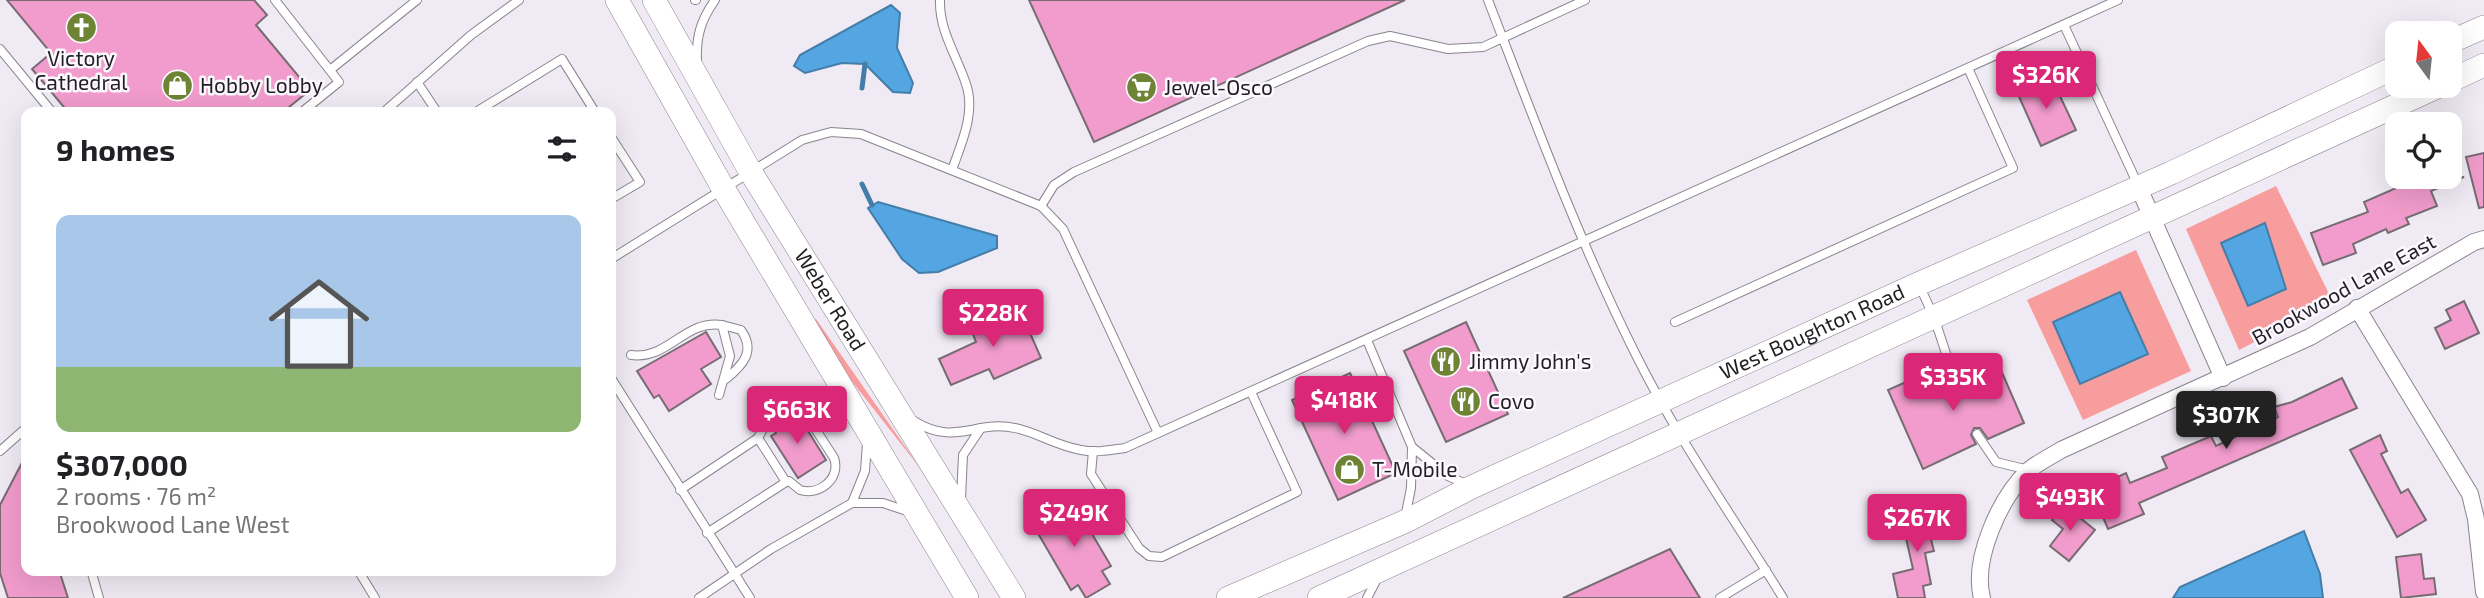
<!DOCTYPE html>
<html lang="en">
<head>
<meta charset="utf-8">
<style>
  :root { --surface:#fff; --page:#f2f2f2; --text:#202124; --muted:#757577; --line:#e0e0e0; --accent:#db2777 }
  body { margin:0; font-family:"Exo 2",sans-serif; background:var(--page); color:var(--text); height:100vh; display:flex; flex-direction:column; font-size:26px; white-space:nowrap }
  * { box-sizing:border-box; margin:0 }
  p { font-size:23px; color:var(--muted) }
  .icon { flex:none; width:38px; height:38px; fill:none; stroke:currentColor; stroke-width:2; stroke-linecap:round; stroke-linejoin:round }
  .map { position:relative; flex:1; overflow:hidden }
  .sheet { position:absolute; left:21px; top:107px; width:595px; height:469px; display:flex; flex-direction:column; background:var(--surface); border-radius:14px; box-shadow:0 7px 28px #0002 }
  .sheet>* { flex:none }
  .needle { width:46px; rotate:345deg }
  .tools { position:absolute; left:2385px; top:21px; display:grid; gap:14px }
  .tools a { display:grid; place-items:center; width:77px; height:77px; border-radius:14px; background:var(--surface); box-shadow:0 7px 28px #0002; font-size:35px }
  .price { position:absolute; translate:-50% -60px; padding:0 16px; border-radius:7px; background:var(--accent); color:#fff; font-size:23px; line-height:46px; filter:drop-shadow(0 2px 4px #0008) }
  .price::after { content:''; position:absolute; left:50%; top:42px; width:21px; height:16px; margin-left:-10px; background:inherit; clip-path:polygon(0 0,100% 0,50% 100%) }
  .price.current { background:#222; color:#fff }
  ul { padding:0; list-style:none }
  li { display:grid; align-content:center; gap:14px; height:371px; padding:0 35px }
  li+li { border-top:2px solid var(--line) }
  li span { display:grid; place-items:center; height:217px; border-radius:14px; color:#555 }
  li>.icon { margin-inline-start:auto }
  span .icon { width:126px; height:126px; fill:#fffc; stroke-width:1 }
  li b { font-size:30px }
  h2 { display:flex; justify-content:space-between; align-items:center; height:84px; padding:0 35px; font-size:30px }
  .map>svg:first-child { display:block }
  .green { fill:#f89d9e }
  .water { fill:#53a6e1; stroke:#447ea8; stroke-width:2 }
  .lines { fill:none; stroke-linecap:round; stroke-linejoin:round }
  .stream { stroke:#447ea8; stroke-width:5 }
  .building { fill:#f19ccc; stroke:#776c72; stroke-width:2 }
  .service-casing { stroke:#89848d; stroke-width:10 }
  .minor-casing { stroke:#89848d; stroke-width:18 }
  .secondary-casing { stroke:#89848d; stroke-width:24 }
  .service { stroke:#fff; stroke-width:8 }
  .minor { stroke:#fff; stroke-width:16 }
  .secondary { stroke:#fff; stroke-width:23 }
  .labels { text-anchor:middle; stroke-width:5; stroke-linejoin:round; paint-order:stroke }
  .poi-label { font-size:21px; fill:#211f23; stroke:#fcf8ff; text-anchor:start }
  .street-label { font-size:21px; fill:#211f23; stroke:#fcf8ff }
</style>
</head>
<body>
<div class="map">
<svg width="2484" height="598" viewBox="0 0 2484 598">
  <rect width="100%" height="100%" fill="#f0eaf4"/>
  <g class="green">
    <polygon points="2276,186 2333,302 2239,350 2186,229"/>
    <polygon points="2136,250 2191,371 2083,420 2027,300"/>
    <polygon points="816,319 920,468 850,379 814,320"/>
  </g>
  <g class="water">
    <polygon points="891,5 900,13 897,48 913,83 910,93 893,92 865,64 842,63 805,73 794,66 800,55"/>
    <polygon points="878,202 997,236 997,248 938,272 919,273 902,259 868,208"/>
    <polygon points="2265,223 2286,289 2248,306 2221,243"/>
    <polygon points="2120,292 2148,354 2080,384 2053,322"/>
    <polygon points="2304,531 2320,574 2323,598 2173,598 2180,587"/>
  </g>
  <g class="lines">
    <g class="stream">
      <polyline points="862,88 865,64"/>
      <polyline points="862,184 872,205"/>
    </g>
  </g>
  <g class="building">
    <polygon points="7,0 254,0 267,15 256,25 310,90 283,112 68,112 32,69 51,53"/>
    <polygon points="1029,0 1405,0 1094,142"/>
    <polygon points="2051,77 2076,130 2041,146 2017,92"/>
    <polygon points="2484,153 2484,207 2479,208 2466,157"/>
    <polygon points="2408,177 2464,177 2431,191 2437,206 2406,218 2409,224 2388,233 2386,229 2353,244 2356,253 2323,265 2311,233 2368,212 2364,202 2410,182"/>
    <polygon points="2464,301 2479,333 2445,349 2435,328 2451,320 2446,310"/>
    <polygon points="1019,308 1041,358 994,379 989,369 951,385 939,359 976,342 969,324 983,318 986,323"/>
    <polygon points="1466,322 1508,414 1446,442 1404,351"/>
    <polygon points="706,332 721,357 701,369 711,384 669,411 659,395 654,398 637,371"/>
    <polygon points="2000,368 2024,423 1988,439 1980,428 1974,428 1971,435 1976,444 1923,469 1888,390 1935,369 1945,393 1951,390 1958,393 1963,384"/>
    <polygon points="1350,373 1396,473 1338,500 1292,400"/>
    <polygon points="2342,378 2357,408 2139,503 2144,514 2108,529 2097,503 2118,495 2111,480 2126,473 2130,483 2167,468 2162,457 2211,436 2216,446 2278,417 2274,407 2292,402"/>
    <polygon points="791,416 794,421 800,418 826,460 798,478 771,436 776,433 772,428"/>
    <polygon points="2380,435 2387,451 2381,454 2401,493 2408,489 2426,520 2397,537 2350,450"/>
    <polygon points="26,455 26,570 59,570 68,598 8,598 0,573 0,505"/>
    <polygon points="1072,500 1111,566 1102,571 1110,584 1086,598 1078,585 1071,590 1032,523"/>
    <polygon points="2064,505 2095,530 2069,561 2050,546 2063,529 2052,520"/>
    <polygon points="1936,509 1940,525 1928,528 1934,551 1925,553 1931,584 1923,586 1925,598 1898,598 1893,574 1913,569 1901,516"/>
    <polygon points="1670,549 1700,598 1563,598"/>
    <polygon points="2421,554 2424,579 2434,578 2436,594 2401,598 2396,557"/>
  </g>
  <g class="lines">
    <defs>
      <g id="service">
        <polyline points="275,0 339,82 302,112"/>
        <polyline points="695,0 696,0"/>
        <path d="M 940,0 C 939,31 957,56 966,84 C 976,113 961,144 952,170"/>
        <path d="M 1488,0 C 1534,119 1578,239 1635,353 C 1677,438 1733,517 1783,598"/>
        <polyline points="2064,25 2138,185"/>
        <polyline points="0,49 52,112"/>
        <path d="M 697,60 C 696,36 701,20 715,0"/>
        <polyline points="330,70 417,0"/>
        <polyline points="417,82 437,112"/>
        <polyline points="384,112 471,35 519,0"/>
        <polyline points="476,112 562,59 595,112"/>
        <polyline points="611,137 640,182 611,199"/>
        <polyline points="1041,206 1054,185 1074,172 1368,41 1390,36 1448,49 1483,47 1585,0"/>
        <polyline points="611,259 802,140 831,132 861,134 1041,206 1063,229 1158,433"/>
        <polyline points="1919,285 1934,317 1957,387"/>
        <polyline points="1675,322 2013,168 1968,68"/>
        <path d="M 722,325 L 741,330 C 756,351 743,365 726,379"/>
        <polyline points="1367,340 1412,447"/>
        <path d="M 631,355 C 669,360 685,319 722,325 L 730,356 L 719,395"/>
        <polyline points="611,378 750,598"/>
        <path d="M 914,421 C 938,436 954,434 981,428 L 963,455 L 961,499"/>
        <path d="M 981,428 C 1024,420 1043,443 1081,450 C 1097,453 1110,450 1125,448 L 2118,0"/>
        <polyline points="1977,434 1996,462 2029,470"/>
        <polyline points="0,451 26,428"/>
        <polyline points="1093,451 1091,474 1139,548 1149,556 1162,557 1297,492 1251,392"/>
        <path d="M 680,490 L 758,438 L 770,416 L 795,404 L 802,408 L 834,458 C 841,478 820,496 800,490 L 789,481 L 786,482 L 758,438"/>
        <polyline points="852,503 865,471 867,443"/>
        <polyline points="1405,518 1411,488 1412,447 1448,476 1466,484"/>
        <polyline points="707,533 786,482"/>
        <polyline points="91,570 99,598"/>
        <polyline points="358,570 375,598"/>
        <polyline points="699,598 771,549 852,503 883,503 910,512"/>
        <polyline points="1367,598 1377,579"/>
        <polyline points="1720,598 1766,570"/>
      </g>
      <g id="minor">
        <polyline points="2139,188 2223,378"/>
        <polyline points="2357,308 2470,494 2476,519 2484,592"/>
        <path d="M 1982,598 C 1972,559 2000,498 2028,471 C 2037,463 2050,457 2061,450 L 2310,337 L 2474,242 L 2484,239"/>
      </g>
      <g id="secondary">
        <polyline points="617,0 723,188 967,598"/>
        <path id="s1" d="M 654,0 L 750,171 L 1014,598"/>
        <polyline points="2450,42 2484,27"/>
        <polyline points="2450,81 2484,65"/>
        <path id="s2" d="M 1228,598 L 1404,522 L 1472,487 L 1918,284 L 2171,173 L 2398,66"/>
        <polyline points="1319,598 2439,86"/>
      </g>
    </defs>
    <use href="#service" class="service-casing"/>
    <use href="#minor" class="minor-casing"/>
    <use href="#secondary" class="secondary-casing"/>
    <use href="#service" class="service"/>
    <use href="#minor" class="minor"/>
    <use href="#secondary" class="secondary"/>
  </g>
  <defs>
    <symbol id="church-disc" viewBox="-11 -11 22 22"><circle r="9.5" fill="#6e8333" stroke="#fcf8ff"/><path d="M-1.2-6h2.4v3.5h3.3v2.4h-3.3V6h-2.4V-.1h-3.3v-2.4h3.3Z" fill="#fff"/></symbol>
    <symbol id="shop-disc" viewBox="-11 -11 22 22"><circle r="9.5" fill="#6e8333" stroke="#fcf8ff"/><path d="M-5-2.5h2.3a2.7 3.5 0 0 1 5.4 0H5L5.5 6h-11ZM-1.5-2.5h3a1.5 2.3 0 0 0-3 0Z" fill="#fff"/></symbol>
    <symbol id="supermarket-disc" viewBox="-11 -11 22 22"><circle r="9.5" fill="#6e8333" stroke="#fcf8ff"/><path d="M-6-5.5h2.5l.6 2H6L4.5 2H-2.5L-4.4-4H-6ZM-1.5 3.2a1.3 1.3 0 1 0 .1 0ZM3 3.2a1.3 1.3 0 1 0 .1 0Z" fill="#fff"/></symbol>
    <symbol id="restaurant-disc" viewBox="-11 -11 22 22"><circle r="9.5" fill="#6e8333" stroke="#fcf8ff"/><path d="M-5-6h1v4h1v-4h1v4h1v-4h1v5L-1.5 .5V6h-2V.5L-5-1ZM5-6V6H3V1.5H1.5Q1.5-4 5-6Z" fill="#fff"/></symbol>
  </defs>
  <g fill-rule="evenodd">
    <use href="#church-disc" x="64" y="10" width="35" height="35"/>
    <use href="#shop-disc" x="160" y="68" width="35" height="35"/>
    <use href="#supermarket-disc" x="1124" y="70" width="35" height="35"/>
    <use href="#restaurant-disc" x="1428" y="344" width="35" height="35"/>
    <use href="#restaurant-disc" x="1448" y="384" width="35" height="35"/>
    <use href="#shop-disc" x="1332" y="452" width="35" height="35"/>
  </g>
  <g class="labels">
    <g class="poi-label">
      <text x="81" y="66" text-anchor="middle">Victory<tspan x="81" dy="24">Cathedral</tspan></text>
      <text x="200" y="93">Hobby Lobby</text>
      <text x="1164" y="95">Jewel-Osco</text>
      <text x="1469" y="369">Jimmy John's</text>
      <text x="1488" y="409">Covo</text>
      <text x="1372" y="477">T-Mobile</text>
    </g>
    <g class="street-label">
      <text transform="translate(2344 290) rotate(-29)" y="7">Brookwood Lane East</text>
      <text dy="7" stroke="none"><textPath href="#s1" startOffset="348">Weber Road</textPath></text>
      <text dy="7" stroke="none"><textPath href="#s2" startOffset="642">West Boughton Road</textPath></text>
    </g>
  </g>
</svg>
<div class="tools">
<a><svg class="needle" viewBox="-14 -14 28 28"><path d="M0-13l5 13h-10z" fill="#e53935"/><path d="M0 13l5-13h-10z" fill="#757577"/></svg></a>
<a><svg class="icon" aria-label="locate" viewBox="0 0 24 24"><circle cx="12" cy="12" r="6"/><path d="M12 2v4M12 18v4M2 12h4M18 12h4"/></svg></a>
</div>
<b class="price" style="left:2046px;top:111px">$326K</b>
<b class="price" style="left:993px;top:349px">$228K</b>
<b class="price" style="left:1953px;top:413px">$335K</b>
<b class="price" style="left:1344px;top:436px">$418K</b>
<b class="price" style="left:797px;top:446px">$663K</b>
<b class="price current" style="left:2226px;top:451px">$307K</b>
<b class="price" style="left:2070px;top:533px">$493K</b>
<b class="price" style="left:1074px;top:549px">$249K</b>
<b class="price" style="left:1917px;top:554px">$267K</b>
<section class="sheet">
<h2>9 homes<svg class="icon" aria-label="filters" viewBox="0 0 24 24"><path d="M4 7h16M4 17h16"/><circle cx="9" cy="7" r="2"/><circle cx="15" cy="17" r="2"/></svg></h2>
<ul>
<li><span style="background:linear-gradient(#a9c7e8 70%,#8fb573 0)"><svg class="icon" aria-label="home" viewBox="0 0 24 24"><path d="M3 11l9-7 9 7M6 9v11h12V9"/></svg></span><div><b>$307,000</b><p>2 rooms · 76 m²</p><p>Brookwood Lane West</p></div></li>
</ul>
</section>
</div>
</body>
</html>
